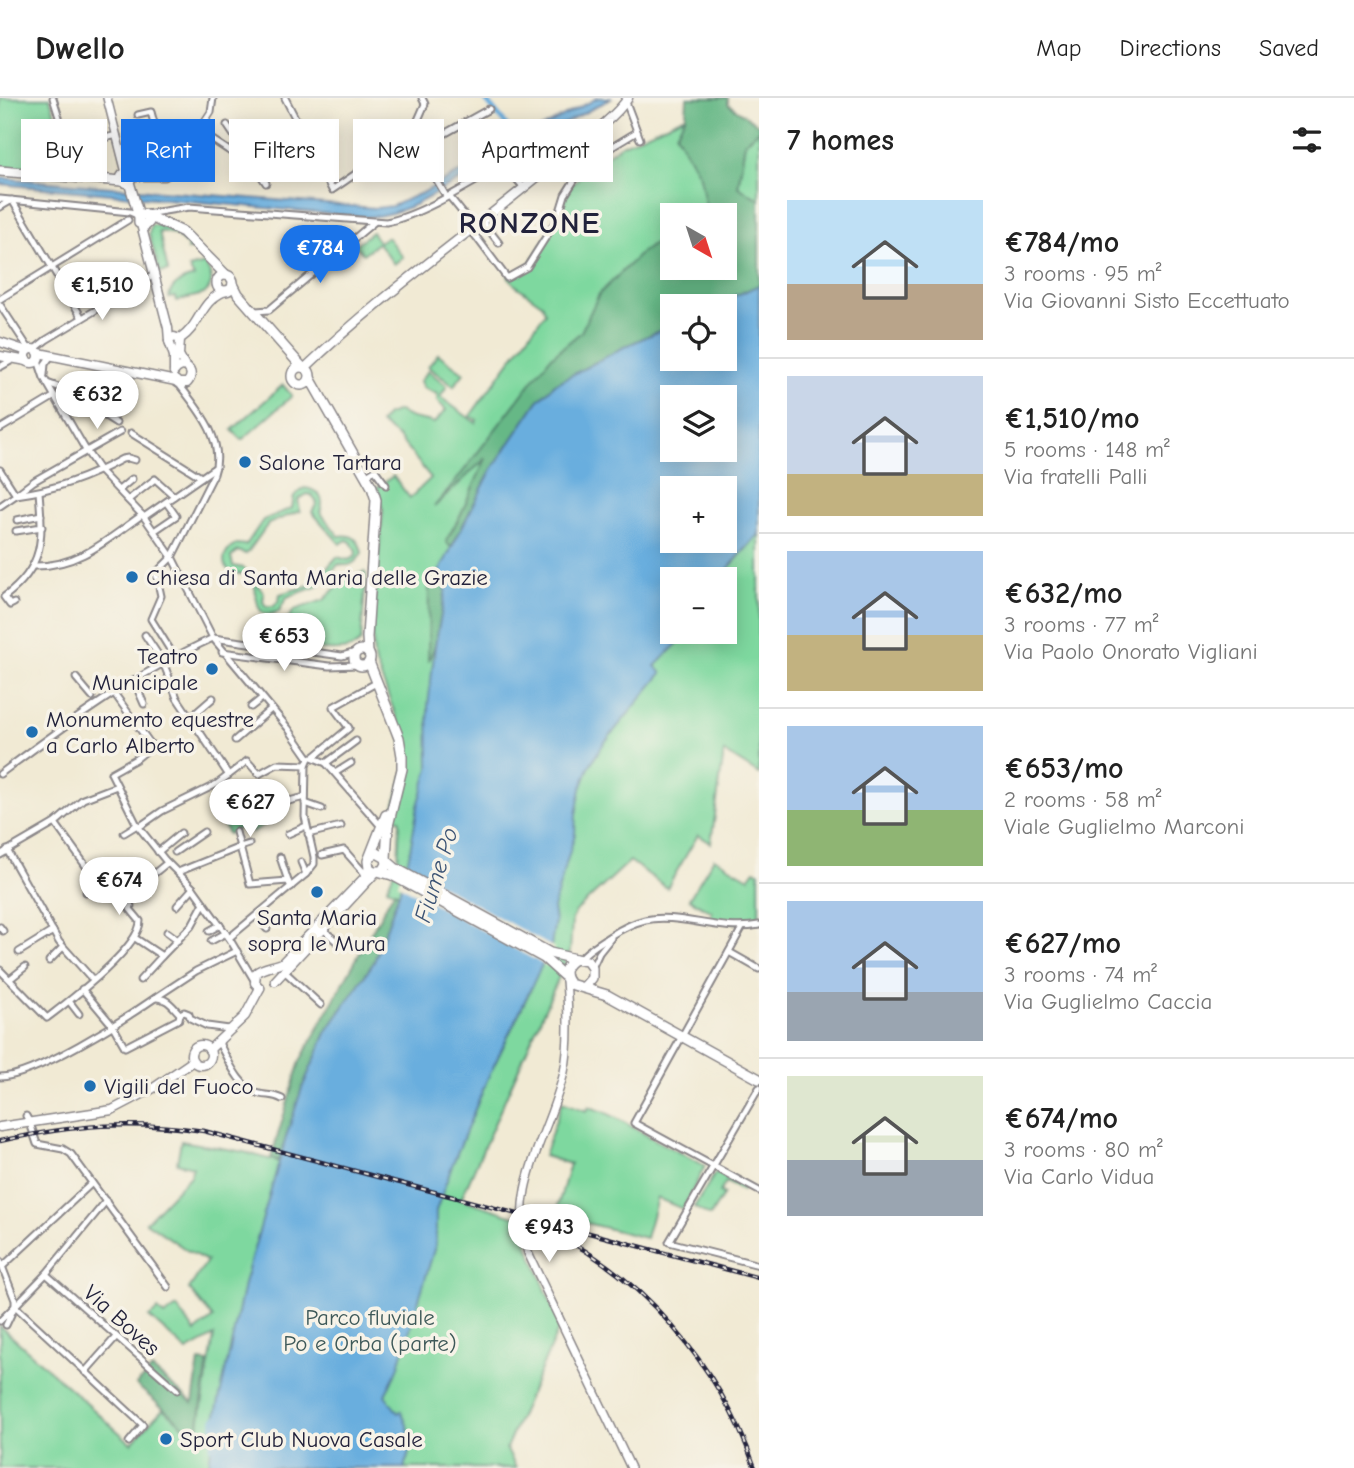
<!DOCTYPE html>
<html lang="en">
<head>
<meta charset="utf-8">
<style>
  :root { --surface:#fff; --page:#f2f2f2; --text:#222; --muted:#767676; --line:#e0e0e0; --accent:#1a73e8 }
  body { margin:0; font-family:"Comic Neue",sans-serif; background:var(--page); color:var(--text); height:100vh; display:flex; flex-direction:column; font-size:26px; white-space:nowrap }
  * { box-sizing:border-box; margin:0 }
  p { font-size:23px; color:var(--muted) }
  .icon { flex:none; width:38px; height:38px; fill:none; stroke:currentColor; stroke-width:2; stroke-linecap:round; stroke-linejoin:round }
  .map { position:relative; flex:1; overflow:hidden }
  .drawer { display:flex; flex-direction:column; background:var(--surface); width:595px }
  .drawer>* { flex:none }
  .hud { position:absolute; left:21px; top:21px; width:632px; height:63px; display:flex; gap:14px }
  .needle { width:46px; rotate:141deg }
  .controls { position:absolute; left:660px; top:105px; display:grid; gap:14px }
  .controls a { display:grid; place-items:center; width:77px; height:77px; border-radius:0px; background:var(--surface); box-shadow:0 4px 18px #0003; font-size:35px }
  .price { position:absolute; translate:-50% -60px; padding:0 16px; border-radius:24px; background:#fff; color:#222; font-size:23px; line-height:46px; filter:drop-shadow(0 2px 4px #0008) }
  .price::after { content:''; position:absolute; left:50%; top:42px; width:21px; height:16px; margin-left:-10px; background:inherit; clip-path:polygon(0 0,100% 0,50% 100%) }
  .price.current { background:var(--accent); color:#fff }
  ul { padding:0; list-style:none }
  li { display:flex; align-items:center; gap:21px; height:175px; padding:0 28px }
  li+li { border-top:2px solid var(--line) }
  li span { display:grid; place-items:center; flex:none; width:196px; height:140px; border-radius:0px; color:#555 }
  li>.icon { margin-inline-start:auto }
  span .icon { width:84px; height:84px; fill:#fffc; stroke-width:1 }
  li b { font-size:30px }
  h2 { display:flex; justify-content:space-between; align-items:center; height:84px; padding:0 28px; font-size:30px }
  .pill { padding:0 24px; border-radius:0px; background:var(--surface); box-shadow:0 4px 18px #0003; font-size:24px; line-height:63px }
  .pill.current { background:var(--accent); color:#fff }
  header { display:flex; align-items:center; gap:42px; box-sizing:border-box; height:98px; padding:0 35px; background:var(--surface); border-bottom:2px solid var(--line) }
  header strong { font-size:33px }
  nav { display:flex; gap:38px; margin-inline-start:auto; font-size:24px }
  main { display:flex; flex:1; min-height:0 }
  .map>svg:first-child { display:block }
  .green { fill:#7ed89f; stroke:#507d6d; stroke-width:2; fill-rule:evenodd }
  .forest { fill:#66b886; stroke:#446d60; stroke-width:2 }
  .water { fill:#69aede; stroke:#46688c; stroke-width:2; fill-rule:evenodd }
  .pier { fill:#f1ead4 }
  .lines { fill:none; stroke-linecap:round; stroke-linejoin:round }
  .canal { stroke:#69aede; stroke-width:5 }
  .minor-casing { stroke:#8a8688; stroke-width:9 }
  .tertiary-casing { stroke:#8a8688; stroke-width:10 }
  .secondary-casing { stroke:#8a8688; stroke-width:11 }
  .primary-casing { stroke:#8a8688; stroke-width:12 }
  .minor { stroke:#fff; stroke-width:5 }
  .tertiary { stroke:#fff; stroke-width:7 }
  .secondary { stroke:#fff; stroke-width:8 }
  .primary { stroke:#fff; stroke-width:9 }
  .rail-casing { stroke:#22223b; stroke-width:4.5 }
  .rail { stroke:#f7f3e8; stroke-width:2; stroke-dasharray:5; stroke-linecap:butt }
  .poi-dot { fill:#1f6fb2; stroke:#f7f3e8; stroke-width:2.5 }
  .labels { text-anchor:middle; stroke-width:7; stroke-linejoin:round; paint-order:stroke }
  .poi-label { font-size:23px; fill:#22223b; stroke:#f7f3e8; text-anchor:start }
  .park-label { font-size:23px; fill:#3e5959; stroke:#f7f3e8 }
  .street-label { font-size:23px; fill:#22223b; stroke:#f7f3e8 }
  .water-label { font-size:24px; font-style:italic; fill:#3b5374; stroke:#f7f3e8 }
  .district-label { font-size:30px; font-weight:bold; letter-spacing:2px; fill:#22223b; stroke:#f7f3e8 }
</style>
</head>
<body>
<header>
<strong>Dwello</strong>
<nav><a>Map</a><a>Directions</a><a>Saved</a></nav>
</header>
<main>
<div class="map">
<svg width="759" height="1370" viewBox="0 0 759 1370">
  <rect width="100%" height="100%" fill="#f7f3e8"/>
  <filter id="ink" filterUnits="userSpaceOnUse"><feTurbulence type="fractalNoise" baseFrequency=".0143" numOctaves="2"/><feDisplacementMap in="SourceGraphic" scale="14" xChannelSelector="R" yChannelSelector="G"/><feConvolveMatrix kernelMatrix="1 2 1 2 8 2 1 2 1" color-interpolation-filters="sRGB"/></filter>
  <filter id="wash" filterUnits="userSpaceOnUse"><feTurbulence type="fractalNoise" baseFrequency=".00686" numOctaves="4" result="noise"/><feDisplacementMap in="SourceGraphic" scale="28" xChannelSelector="R" yChannelSelector="G"/><feGaussianBlur stdDeviation="1.57" result="paint"/><feColorMatrix in="noise" values="0 0 0 0 0 0 0 0 0 0 0 0 0 0 0 0 0 1.4 0 .05"/><feComposite in="paint" operator="in"/></filter>
  <g filter="url(#wash)">
    <rect width="100%" height="100%" fill="#f1ead4"/>
    <g class="green">
      <polygon points="0,0 50,0 73,74 0,69"/>
      <path d="M 686,18 L 676,36 L 700,78 L 704,99 L 759,104 L 759,676 L 724,654 L 711,745 L 698,737 L 667,790 L 630,763 L 575,814 L 572,822 L 570,854 L 461,1101 L 517,1119 L 515,1130 L 522,1132 L 560,1228 L 506,1350 L 516,1370 L 0,1370 L 0,1228 L 131,1345 L 163,1311 L 197,1338 L 214,1238 L 187,1253 L 149,1219 L 158,1212 L 164,1218 L 177,1209 L 195,1234 L 213,1220 L 189,1191 L 207,1163 L 188,1153 L 146,1124 L 190,1078 L 193,1069 L 177,1065 L 181,1043 L 244,1054 L 280,1064 L 453,1065 L 487,982 L 531,891 L 406,769 L 399,795 L 387,790 L 398,764 L 400,722 L 391,719 L 405,671 L 406,657 L 398,623 L 374,561 L 372,527 L 383,412 L 377,390 L 393,378 L 410,400 L 431,380 L 399,340 L 380,325 L 387,317 L 399,313 C 414,324 418,319 434,325 L 446,312 L 437,303 L 437,296 L 423,290 L 420,283 L 428,273 L 447,288 L 440,299 L 476,325 L 477,322 L 470,318 L 545,215 L 543,207 L 515,187 L 508,178 L 527,170 L 556,123 L 571,87 L 591,68 L 621,47 ZM 672,117 L 724,117 L 724,170 L 672,170 ZM 672,208 L 724,208 L 724,261 L 672,261 ZM 672,299 L 724,299 L 724,352 L 672,352 ZM 672,390 L 724,390 L 724,443 L 672,443 ZM 672,481 L 724,481 L 724,534 L 672,534 Z"/>
      <polygon points="759,32 759,101 738,90 745,44"/>
      <path d="M 151,127 C 169,126 182,139 194,151 L 187,152 L 188,148 C 180,141 171,132 159,134 L 168,173 L 160,175 L 149,136 Z"/>
      <polygon points="372,134 379,144 387,139 403,159 394,166 378,145 363,156 355,147"/>
      <path d="M 205,166 C 212,177 215,187 204,196 L 176,203 L 175,199 L 169,200 C 170,187 182,182 194,179 L 189,170 Z"/>
      <polygon points="438,256 464,275 454,288 428,269"/>
      <polygon points="283,287 292,298 242,342 232,332"/>
      <path d="M 304,390 C 318,391 326,401 320,414 L 339,438 C 353,436 359,441 362,455 C 357,464 349,470 339,466 L 316,489 L 287,499 L 279,513 C 253,526 258,495 254,486 C 252,482 249,480 246,476 C 223,478 215,458 237,446 L 246,447 L 263,422 L 292,410 L 294,398 ZM 307,396 L 312,397 L 317,405 L 312,414 L 340,446 L 347,442 L 351,444 L 356,454 L 355,459 L 348,462 L 337,459 L 313,486 L 280,496 L 279,502 L 274,508 L 266,508 L 263,504 L 264,495 L 244,470 L 233,468 L 231,459 L 238,453 L 246,456 L 248,454 L 268,426 L 300,413 L 298,402 Z"/>
      <path d="M 364,474 L 366,476 L 361,543 C 348,561 301,548 281,545 L 282,525 L 290,518 L 294,512 L 324,502 L 345,480 Z"/>
      <polygon points="253,697 265,715 268,725 252,734 248,725 228,736 222,723 222,718 239,708 241,709 249,705"/>
      <polygon points="714,760 749,780 755,772 759,774 759,823 742,825 710,821 712,814 689,801"/>
      <path d="M 562,1004 L 587,1013 L 589,1009 C 613,1015 629,1028 650,1039 C 668,1049 687,1058 705,1068 L 683,1111 L 657,1100 L 646,1140 L 578,1123 L 557,1111 L 570,1066 L 544,1058 Z"/>
      <polygon points="716,1074 744,1090 742,1093 726,1084 720,1094 724,1096 710,1118 694,1109"/>
    </g>
    <g class="forest">
      <polygon points="687,0 728,0 728,6 759,27 759,32 745,44 738,89 759,101 759,187 713,208 672,208 672,227 624,249 555,286 538,303 492,371 451,450 446,443 461,416 486,360 434,409 455,384 550,260 581,234 599,196 641,155 672,134 672,170 724,170 724,117 696,117 706,111 700,78 676,36 686,18"/>
      <polygon points="438,476 446,491 435,548 428,564 429,485"/>
      <polygon points="394,793 399,795 374,864 327,933 302,990 279,1063 271,1060 300,963"/>
      <polygon points="199,1263 208,1264 197,1339 136,1287 152,1271 193,1305"/>
    </g>
    <g class="water">
      <path d="M 597,0 L 612,0 L 416,106 C 399,114 385,118 367,119 L 0,86 L 0,80 L 376,110 L 392,108 L 426,93 Z"/>
      <path d="M 759,187 L 759,436 L 719,481 L 672,481 L 672,534 L 689,534 L 655,568 L 662,575 L 604,645 L 590,667 L 581,691 L 576,716 L 575,736 L 553,810 L 555,823 L 551,848 L 487,982 L 453,1065 L 436,1113 L 436,1145 L 398,1271 L 385,1297 L 398,1315 L 401,1313 C 412,1334 413,1349 404,1370 L 209,1370 L 213,1330 L 245,1182 L 287,1036 L 302,990 L 327,933 L 374,864 L 399,795 L 409,758 L 418,708 L 429,670 L 428,608 L 435,548 L 446,491 L 438,476 L 492,371 L 538,303 L 555,286 L 624,249 L 672,227 L 672,261 L 724,261 L 724,208 L 713,208 ZM 672,299 L 724,299 L 724,352 L 672,352 ZM 672,390 L 724,390 L 724,443 L 672,443 Z"/>
    </g>
    <polygon class="pier" points="403,766 554,850 546,868 398,786"/>
    <g class="lines">
      <g class="canal">
        <polyline points="484,0 531,57"/>
        <polyline points="212,1349 214,1322 220,1317"/>
      </g>
    </g>
  </g>
  <g filter="url(#ink)">
    <g class="lines">
      <defs>
        <g id="minor">
          <polyline points="53,0 78,80"/>
          <polyline points="285,0 332,92 411,38"/>
          <polyline points="422,0 425,6 411,38 446,98"/>
          <polyline points="626,4 640,41"/>
          <polyline points="138,17 151,14 168,77"/>
          <polyline points="472,21 489,43"/>
          <polyline points="227,27 266,85"/>
          <polyline points="199,33 234,56 252,63"/>
          <polyline points="69,49 117,37"/>
          <polyline points="417,51 489,11"/>
          <polyline points="504,66 524,90"/>
          <polyline points="130,79 165,79 171,75 211,14 213,0"/>
          <polyline points="449,98 474,129"/>
          <polyline points="0,101 130,114 139,118"/>
          <polyline points="0,109 12,102 82,220"/>
          <path d="M 146,116 L 189,109 L 386,124 C 424,117 481,79 516,60 L 534,82"/>
          <polyline points="482,123 499,145"/>
          <polyline points="471,132 507,180 527,169 558,120 565,97 579,75 597,58 635,35"/>
          <polyline points="0,201 128,122"/>
          <polyline points="0,207 29,251"/>
          <polyline points="256,213 269,212 374,124"/>
          <polyline points="35,251 46,242 154,177"/>
          <polyline points="38,262 44,280 87,354 100,373 144,419 172,459 213,540 288,630 309,660"/>
          <polyline points="0,269 14,261"/>
          <polyline points="44,277 45,266 51,258"/>
          <polyline points="47,285 61,290 116,325"/>
          <polyline points="0,331 55,298"/>
          <polyline points="131,335 201,379"/>
          <polyline points="0,372 16,397 0,408"/>
          <polyline points="365,378 375,372 386,387"/>
          <polyline points="119,392 132,381"/>
          <polyline points="18,395 34,383 120,334"/>
          <path d="M 16,397 C 54,392 88,380 122,361 L 128,360 L 135,362"/>
          <polyline points="128,402 155,381 174,398"/>
          <polyline points="144,419 216,369"/>
          <polyline points="17,422 41,417"/>
          <polyline points="16,433 42,429"/>
          <polyline points="154,433 176,418 166,404"/>
          <path d="M 34,468 C 79,469 108,441 142,417"/>
          <path d="M 14,505 L 10,507 L 4,499 C 45,469 43,440 39,394"/>
          <polyline points="145,537 163,564 177,600 228,676"/>
          <polyline points="213,540 342,558 356,554"/>
          <polyline points="222,554 329,568 358,567"/>
          <path d="M 174,558 L 151,521 L 161,498 L 156,475 L 172,459 L 214,376 C 226,342 197,310 178,285"/>
          <polyline points="76,580 92,599"/>
          <polyline points="134,583 144,606"/>
          <polyline points="114,595 152,648 136,661 111,675 137,727 165,762 193,790 229,840 254,882"/>
          <polyline points="251,609 261,601"/>
          <polyline points="190,620 213,600"/>
          <polyline points="235,642 271,611"/>
          <polyline points="312,659 326,665 379,726"/>
          <polyline points="314,659 349,630 333,609 376,585"/>
          <polyline points="326,665 356,643"/>
          <polyline points="335,675 351,665"/>
          <path d="M 0,676 C 67,626 136,575 213,540"/>
          <polyline points="305,705 322,711"/>
          <polyline points="260,710 305,699"/>
          <polyline points="139,729 162,713 217,686 247,663 259,676 277,666 306,667"/>
          <polyline points="236,734 240,749 249,746"/>
          <polyline points="124,735 137,727"/>
          <polyline points="288,736 306,728"/>
          <polyline points="308,736 341,728"/>
          <polyline points="7,752 59,844 93,882"/>
          <polyline points="158,754 181,735"/>
          <polyline points="175,754 204,734"/>
          <polyline points="0,757 55,725 83,701 117,688"/>
          <polyline points="322,757 344,752 366,777"/>
          <polyline points="280,759 288,783"/>
          <polyline points="301,764 306,776"/>
          <polyline points="178,774 240,749 250,786 288,783 291,789"/>
          <polyline points="86,794 96,782"/>
          <polyline points="124,800 167,765"/>
          <polyline points="177,808 193,790"/>
          <polyline points="256,818 267,831"/>
          <polyline points="0,829 3,833"/>
          <polyline points="742,830 634,1025 759,1093"/>
          <polyline points="323,831 337,844"/>
          <polyline points="209,833 220,827"/>
          <polyline points="167,834 178,842"/>
          <polyline points="135,840 162,858 192,827 204,805"/>
          <polyline points="229,840 306,776 314,766 314,759 305,719 306,667 309,660"/>
          <polyline points="211,843 226,835"/>
          <polyline points="19,854 53,833"/>
          <polyline points="729,854 759,871"/>
          <path d="M 580,861 C 588,851 600,845 610,838 C 621,831 632,825 645,822 C 678,814 720,835 759,827"/>
          <polyline points="49,863 63,849"/>
          <polyline points="592,870 599,855 611,840"/>
          <path d="M 0,872 L 47,920 C 69,903 140,850 140,823 L 130,811 L 131,808 L 103,777 L 96,782 L 55,725"/>
          <polyline points="283,872 321,907"/>
          <polyline points="10,881 25,869"/>
          <polyline points="140,882 162,858"/>
          <polyline points="82,891 113,928 125,949 179,921 180,916 184,914 189,916 190,920 207,928 229,931"/>
          <polyline points="155,900 196,873 237,853"/>
          <polyline points="69,903 79,916"/>
          <path d="M 220,941 L 220,947 C 229,964 240,991 260,996 C 268,998 273,996 282,1001"/>
          <path d="M 0,979 C 34,979 125,921 155,900 C 167,899 173,909 180,916"/>
          <polyline points="759,990 669,1144 759,1167"/>
          <polyline points="26,1018 30,1025 37,1046 63,1051 71,1056 168,1189"/>
          <polyline points="0,1163 15,1202 15,1208"/>
          <polyline points="2,1169 92,1085"/>
          <polyline points="46,1176 177,1292"/>
          <polyline points="15,1208 143,1327 129,1344"/>
          <polyline points="0,1223 15,1208"/>
          <polyline points="6,1227 15,1208 46,1176 106,1103"/>
          <polyline points="85,1274 116,1239"/>
        </g>
        <g id="tertiary">
          <polyline points="107,0 126,75"/>
          <path d="M 566,882 C 568,908 570,948 564,974 C 550,1036 507,1089 528,1155 L 631,1370"/>
        </g>
        <g id="secondary">
          <polyline points="141,126 168,230 169,243"/>
          <polyline points="180,241 179,257 185,268"/>
          <polyline points="0,244 27,253"/>
          <circle cx="32" cy="258" r="7"/>
          <polyline points="39,255 176,283"/>
          <polyline points="0,258 27,263"/>
          <path d="M 305,270 C 382,196 470,135 552,67 C 574,49 614,22 628,0"/>
          <path d="M 174,272 L 174,258 L 169,243 L 174,239 L 180,241 C 201,227 199,204 225,193"/>
          <path d="M 174,274 C 182,261 198,273 187,285 L 178,285 L 174,281"/>
          <polyline points="275,883 376,774"/>
          <path d="M 260,890 L 255,885 L 256,875 C 262,869 273,869 282,865 L 365,779 L 369,770"/>
          <circle cx="201" cy="957" r="10"/>
          <polyline points="209,952 245,918 260,890"/>
          <polyline points="0,1029 112,1012 152,991 193,963"/>
        </g>
        <g id="primary">
          <polyline points="0,73 122,83"/>
          <circle cx="126" cy="80" r="4.5"/>
          <polyline points="129,84 139,118"/>
          <polyline points="148,119 149,124 146,127 139,125 139,118 144,116 183,134 226,177"/>
          <circle cx="225" cy="185" r="8"/>
          <polyline points="233,186 238,196 302,269"/>
          <circle cx="301" cy="278" r="9"/>
          <polyline points="310,280 372,389 376,402 367,539 368,555"/>
          <circle cx="362" cy="560" r="8"/>
          <polyline points="369,564 399,640 402,658 402,671 388,728 386,760"/>
          <polyline points="371,758 377,755 386,760 387,766 383,773 374,773 369,770 368,763 386,717"/>
          <polyline points="387,763 395,770 550,855 575,861"/>
          <polyline points="381,774 392,777 544,860 564,878"/>
          <path d="M 584,889 L 592,880 L 592,870 L 587,863 L 575,861 C 564,867 562,877 570,886 L 607,897 L 759,981"/>
        </g>
      </defs>
      <use href="#minor" class="minor-casing"/>
      <use href="#tertiary" class="tertiary-casing"/>
      <use href="#secondary" class="secondary-casing"/>
      <use href="#primary" class="primary-casing"/>
      <use href="#minor" class="minor"/>
      <use href="#tertiary" class="tertiary"/>
      <use href="#secondary" class="secondary"/>
      <use href="#primary" class="primary"/>
      <defs>
        <g id="rail">
          <path d="M 0,1043 C 73,1027 130,1022 204,1033 L 759,1180"/>
          <path d="M 541,1129 C 641,1174 719,1267 755,1370"/>
        </g>
      </defs>
      <use href="#rail" class="rail-casing"/>
      <use href="#rail" class="rail"/>
    </g>
  </g>
  <g class="poi-dot">
    <circle cx="245" cy="364" r="7"/>
    <circle cx="132" cy="479" r="7"/>
    <circle cx="212" cy="571" r="7"/>
    <circle cx="32" cy="634" r="7"/>
    <circle cx="317" cy="794" r="7"/>
    <circle cx="90" cy="988" r="7"/>
    <circle cx="166" cy="1341" r="7"/>
  </g>
  <g class="labels">
    <g class="poi-label">
      <text x="259" y="372">Salone Tartara</text>
      <text x="146" y="487">Chiesa di Santa Maria delle Grazie</text>
      <text x="198" y="566" text-anchor="end">Teatro<tspan x="198" dy="26">Municipale</tspan></text>
      <text x="46" y="629">Monumento equestre<tspan x="46" dy="26">a Carlo Alberto</tspan></text>
      <text x="317" y="827" text-anchor="middle">Santa Maria<tspan x="317" dy="26">sopra le Mura</tspan></text>
      <text x="104" y="996">Vigili del Fuoco</text>
      <text x="180" y="1349">Sport Club Nuova Casale</text>
    </g>
    <g class="park-label">
      <text x="370" y="1227">Parco fluviale<tspan x="370" dy="26">Po e Orba (parte)</tspan></text>
    </g>
    <g class="street-label">
      <text transform="translate(122 1222) rotate(42)" y="8">Via Boves</text>
    </g>
    <g class="water-label">
      <text transform="translate(436 777) rotate(-73)" y="8">Fiume Po</text>
    </g>
    <g class="district-label">
      <text x="530" y="135">RONZONE</text>
    </g>
  </g>
</svg>
<div class="controls">
<a><svg class="needle" viewBox="-14 -14 28 28"><path d="M0-13l5 13h-10z" fill="#e53935"/><path d="M0 13l5-13h-10z" fill="#767676"/></svg></a>
<a><svg class="icon" aria-label="locate" viewBox="0 0 24 24"><circle cx="12" cy="12" r="6"/><path d="M12 2v4M12 18v4M2 12h4M18 12h4"/></svg></a>
<a><svg class="icon" aria-label="layers" viewBox="0 0 24 24"><path d="M12 4l9 5-9 5-9-5zM3 14l9 5 9-5"/></svg></a>
<a>+</a>
<a>−</a>
</div>
<b class="price current" style="left:320px;top:187px">€784</b>
<b class="price" style="left:102px;top:224px">€1,510</b>
<b class="price" style="left:97px;top:333px">€632</b>
<b class="price" style="left:284px;top:575px">€653</b>
<b class="price" style="left:250px;top:741px">€627</b>
<b class="price" style="left:119px;top:819px">€674</b>
<b class="price" style="left:549px;top:1166px">€943</b>
<div class="hud">
<a class="pill">Buy</a>
<a class="pill current">Rent</a>
<a class="pill">Filters</a>
<a class="pill">New</a>
<a class="pill">Apartment</a>
</div>
</div>
<section class="drawer">
<h2>7 homes<svg class="icon" aria-label="filters" viewBox="0 0 24 24"><path d="M4 7h16M4 17h16"/><circle cx="9" cy="7" r="2"/><circle cx="15" cy="17" r="2"/></svg></h2>
<ul>
<li><span style="background:linear-gradient(#bfe0f5 60%,#b9a48a 0)"><svg class="icon" aria-label="home" viewBox="0 0 24 24"><path d="M3 11l9-7 9 7M6 9v11h12V9"/></svg></span><div><b>€784/mo</b><p>3 rooms · 95 m²</p><p>Via Giovanni Sisto Eccettuato</p></div></li>
<li><span style="background:linear-gradient(#c9d6e8 70%,#c2b280 0)"><svg class="icon" aria-label="home" viewBox="0 0 24 24"><path d="M3 11l9-7 9 7M6 9v11h12V9"/></svg></span><div><b>€1,510/mo</b><p>5 rooms · 148 m²</p><p>Via fratelli Palli</p></div></li>
<li><span style="background:linear-gradient(#a9c7e8 60%,#c2b280 0)"><svg class="icon" aria-label="home" viewBox="0 0 24 24"><path d="M3 11l9-7 9 7M6 9v11h12V9"/></svg></span><div><b>€632/mo</b><p>3 rooms · 77 m²</p><p>Via Paolo Onorato Vigliani</p></div></li>
<li><span style="background:linear-gradient(#a9c7e8 60%,#8fb573 0)"><svg class="icon" aria-label="home" viewBox="0 0 24 24"><path d="M3 11l9-7 9 7M6 9v11h12V9"/></svg></span><div><b>€653/mo</b><p>2 rooms · 58 m²</p><p>Viale Guglielmo Marconi</p></div></li>
<li><span style="background:linear-gradient(#a9c7e8 65%,#9aa5b1 0)"><svg class="icon" aria-label="home" viewBox="0 0 24 24"><path d="M3 11l9-7 9 7M6 9v11h12V9"/></svg></span><div><b>€627/mo</b><p>3 rooms · 74 m²</p><p>Via Guglielmo Caccia</p></div></li>
<li><span style="background:linear-gradient(#dfe7d0 60%,#9aa5b1 0)"><svg class="icon" aria-label="home" viewBox="0 0 24 24"><path d="M3 11l9-7 9 7M6 9v11h12V9"/></svg></span><div><b>€674/mo</b><p>3 rooms · 80 m²</p><p>Via Carlo Vidua</p></div></li>
</ul>
</section>
</main>
</body>
</html>
